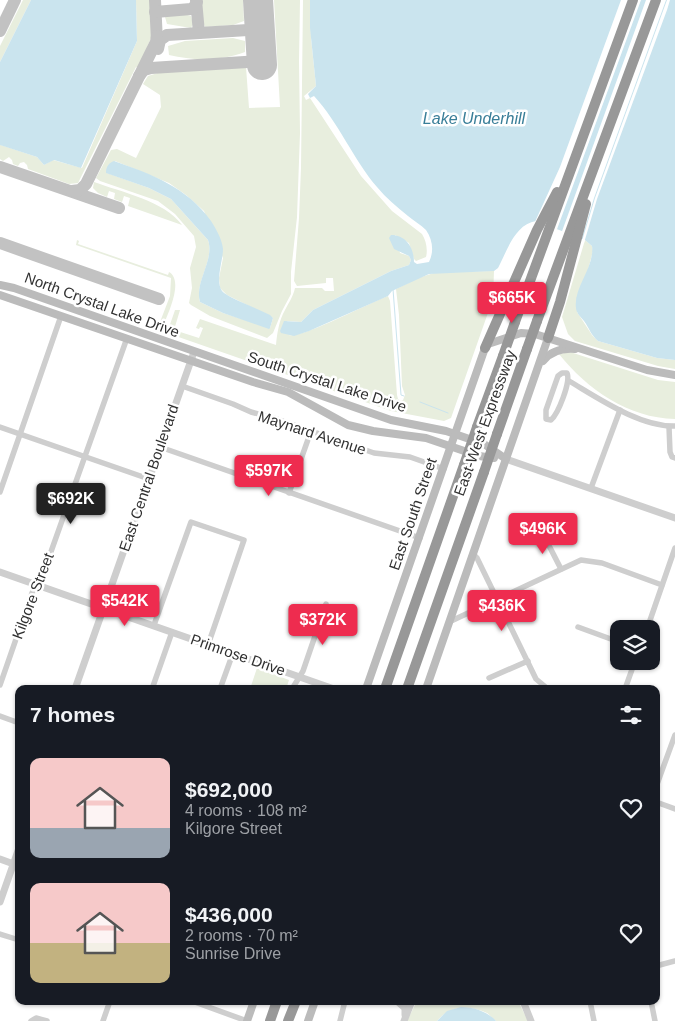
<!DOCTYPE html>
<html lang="en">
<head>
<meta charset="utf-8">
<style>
  :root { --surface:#171b24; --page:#20242c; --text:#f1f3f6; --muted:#9ea1a6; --accent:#ee2c4f }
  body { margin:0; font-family:Helvetica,sans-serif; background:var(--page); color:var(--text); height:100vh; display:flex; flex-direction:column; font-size:19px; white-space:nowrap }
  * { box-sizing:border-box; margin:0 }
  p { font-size:16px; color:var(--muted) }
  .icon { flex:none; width:28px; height:28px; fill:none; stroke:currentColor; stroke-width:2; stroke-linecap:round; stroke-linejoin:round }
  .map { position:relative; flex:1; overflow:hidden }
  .side { position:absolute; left:15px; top:685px; width:645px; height:320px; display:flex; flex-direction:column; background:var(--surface); border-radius:10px; box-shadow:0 1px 4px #0004 }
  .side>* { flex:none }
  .buttons { position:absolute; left:610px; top:620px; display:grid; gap:10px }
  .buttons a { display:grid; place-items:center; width:50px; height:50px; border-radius:10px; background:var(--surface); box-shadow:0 1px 4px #0004; font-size:25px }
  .price { position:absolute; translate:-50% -42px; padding:0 11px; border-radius:5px; background:var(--accent); color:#fff; font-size:16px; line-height:32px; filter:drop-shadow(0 1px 2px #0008) }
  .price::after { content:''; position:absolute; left:50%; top:30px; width:15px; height:11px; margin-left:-8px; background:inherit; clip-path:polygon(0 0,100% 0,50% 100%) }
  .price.current { background:#222; color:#fff }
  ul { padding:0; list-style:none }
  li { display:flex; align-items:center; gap:15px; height:125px; padding:0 15px }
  li span { display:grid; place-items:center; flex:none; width:140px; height:100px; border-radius:10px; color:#555 }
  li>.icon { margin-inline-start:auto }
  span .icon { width:60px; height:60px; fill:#fffc; stroke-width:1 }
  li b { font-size:21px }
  h2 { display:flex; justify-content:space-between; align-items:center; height:60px; padding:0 15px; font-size:21px }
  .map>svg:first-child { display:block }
  .green { fill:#e8eede; fill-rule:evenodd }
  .water { fill:#cae4ee }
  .pier { fill:#fff }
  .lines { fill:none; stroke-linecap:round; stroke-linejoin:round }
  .stream { stroke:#cae4ee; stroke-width:1 }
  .taxiway { stroke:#c2c2c2; stroke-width:12 }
  .runway { stroke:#c2c2c2; stroke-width:30 }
  .minor { stroke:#cecece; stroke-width:5.5 }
  .tertiary { stroke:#cecece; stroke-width:7 }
  .secondary { stroke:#bbb; stroke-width:8 }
  .motorway { stroke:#989898; stroke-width:10 }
  .motorway-bridge { stroke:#989898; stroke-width:10 }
  .labels { text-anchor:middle; stroke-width:5; stroke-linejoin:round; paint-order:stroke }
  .street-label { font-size:15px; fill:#313131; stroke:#fff }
  .water-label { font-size:16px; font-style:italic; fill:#397e98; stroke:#fff }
</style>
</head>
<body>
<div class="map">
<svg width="675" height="1021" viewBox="0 0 675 1021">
  <rect width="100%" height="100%" fill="#fff"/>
  <g class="green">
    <polygon points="23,0 31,0 0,62 0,46"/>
    <polygon points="136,0 150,0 151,38 138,68 136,67 78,183 69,184 28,169 27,165 24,162 20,163 18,166 13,164 12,160 9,157 3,161 0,159 0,145 1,145 37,157 44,165 53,160 82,168 137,41"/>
    <polygon points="199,0 243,0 244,21 233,25 205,27 201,16"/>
    <path d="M 274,0 L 300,0 L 299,61 L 300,133 L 297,217 L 291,272 L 291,294 L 282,311 L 273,333 L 267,338 L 210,316 L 191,305 L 189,303 L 192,288 L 190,268 L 196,247 L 194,236 L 175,214 L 158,201 L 100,181 L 96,178 L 111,150 L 117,149 L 136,158 L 161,107 L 160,95 L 143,84 L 148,76 L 161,72 L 246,67 L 249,108 L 280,107 ZM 115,161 L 169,183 L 186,195 L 204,211 L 223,258 L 219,278 L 220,288 L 227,295 L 273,318 L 270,328 L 223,313 L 200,302 C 194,283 215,260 208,240 L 171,199 L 149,188 L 107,173 Z"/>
    <path d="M 303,0 L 310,0 L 311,38 L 316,86 L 304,96 L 306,100 L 310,98 L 361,176 L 392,211 L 422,234 C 426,240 428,250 426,257 L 416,261 L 414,259 L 409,243 L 395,235 L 400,253 L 409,256 L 411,260 L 409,265 L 391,271 L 313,310 L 301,322 L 287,321 L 289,335 C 303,338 369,303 388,296 L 390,301 L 397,395 L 398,399 L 401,401 L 403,400 L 405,395 L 402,386 L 399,315 L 396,289 L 418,278 L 437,272 L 494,271 L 493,298 L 489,310 L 451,418 L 444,421 L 391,411 L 167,333 L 174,313 L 175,310 L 180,310 L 174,330 L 199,338 L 203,328 L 200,327 L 199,329 L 196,328 L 200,319 L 276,345 C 277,334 279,320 285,310 C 289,302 293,297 295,288 L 322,288 L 325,291 L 334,291 L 333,278 L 326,278 L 326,283 L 297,286 L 294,281 L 299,218 L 301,168 Z"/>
    <polygon points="180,13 191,16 193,24 191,28 167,24 165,17"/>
    <path d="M 233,38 L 245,41 L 245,52 C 221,61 194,61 169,55 L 168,46 L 185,41 Z"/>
    <path d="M 94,182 C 121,192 165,201 182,225 L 128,206 L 130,198 L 124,196 L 122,202 L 114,199 L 115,193 L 109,191 L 107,197 L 98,193 L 93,188 Z"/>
    <path d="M 77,240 L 79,241 L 78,244 L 168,275 L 169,272 C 185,281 166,318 161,331 L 151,328 L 160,322 L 170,296 L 171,278 L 76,245 Z"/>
    <polygon points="585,240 592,246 593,251 577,312 592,335 598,341 657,358 675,360 675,369 658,366 575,341 568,334 562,317"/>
    <path d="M 570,352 L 658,380 L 675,382 L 675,419 C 628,418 587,389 559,354 Z"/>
    <polygon points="257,668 289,680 286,689 250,689"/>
    <path d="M 417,1001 L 518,1001 L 528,1021 C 521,1021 501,1021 496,1021 C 493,1019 490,1015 487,1013 C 470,1005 450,1005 437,1021 L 407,1021 Z"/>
  </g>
  <g class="water">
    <polygon points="31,0 136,0 137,41 81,168 54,160 44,165 37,157 0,145 0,62"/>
    <path d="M 310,0 L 675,0 L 675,360 L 657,358 L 598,341 C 591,335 589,328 584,321 C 581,317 576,313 576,308 C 573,288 595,267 592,246 L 585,240 L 536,221 C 515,224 507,251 498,268 L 494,271 L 429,274 L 392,291 L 388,296 L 309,331 L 294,336 L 281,333 L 280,331 L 284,321 L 301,322 L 313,310 L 391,271 L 409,265 L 411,260 L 409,256 L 394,249 L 389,238 L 391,235 C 407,235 414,249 414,262 L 417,264 L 429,262 C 434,252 433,240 426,230 C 421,225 413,220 408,216 C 397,207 386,198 377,187 C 353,159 339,123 314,96 L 310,98 L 308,94 L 316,86 L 310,28 Z"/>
    <path d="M 114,161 C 151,174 187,187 211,221 C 216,229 222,239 223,249 C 223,261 215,281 222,291 C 228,298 259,309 270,315 L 273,318 L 270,328 L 269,329 L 223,313 L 200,302 C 194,282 215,260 208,240 L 171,199 L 149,188 L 106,173 C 106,166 109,163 114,161 Z"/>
    <path d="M 461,1007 C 474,1007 488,1012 496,1021 L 437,1021 L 447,1011 Z"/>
  </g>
  <g class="pier">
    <polygon points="621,0 641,0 556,232 534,224 560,167"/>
    <polygon points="646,0 666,0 594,198 581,241 561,234"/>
    <polygon points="667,0 670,0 667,10 597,199 584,243 582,241 595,198"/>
  </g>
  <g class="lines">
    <g class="stream">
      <polyline points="393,289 401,395 404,396"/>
      <polyline points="420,402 448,413"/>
    </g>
    <g class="taxiway">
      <polyline points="155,0 157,42"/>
      <polyline points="196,0 199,33"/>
      <polyline points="155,12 191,9 194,7 197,2"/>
      <polyline points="0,31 15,0"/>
      <polyline points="158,49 160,40 167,35 248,30 255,27 260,18"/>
      <polyline points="139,76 144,70 151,68 262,61"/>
      <polyline points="0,167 119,208"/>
      <polyline points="72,191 80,190 86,184 156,42 157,36"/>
      <polyline points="0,243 159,299"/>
    </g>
    <polyline class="runway" points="258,0 262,65"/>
    <g class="minor">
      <path d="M 562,373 L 567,373 C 571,382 558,414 551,420 L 546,419 L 546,410 L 558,376 Z"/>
      <path d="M 569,381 C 598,398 640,427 675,426"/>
      <polyline points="182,386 233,404 251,412 274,418 374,453 410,457 444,469"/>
      <polyline points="0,427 149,479"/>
      <polyline points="669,427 670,452 672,457 675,458"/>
      <polyline points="160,447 420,538"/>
      <polyline points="591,488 620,410"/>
      <polyline points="0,492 61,316"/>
      <polyline points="289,493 311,431"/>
      <polyline points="542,532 561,569"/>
      <polyline points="473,554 477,558 536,679 548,689"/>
      <polyline points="449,622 581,560 602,563 662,585"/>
      <polyline points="154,625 191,522 244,540 208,645"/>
      <polyline points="578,627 619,642"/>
      <polyline points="647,629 675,548"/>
      <polyline points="489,678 528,661"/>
      <polyline points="0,685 32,593 42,577 127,338"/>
      <polyline points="152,689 172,632"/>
      <polyline points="220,689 233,653"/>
      <polyline points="292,689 303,671 326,604"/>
      <polyline points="625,689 635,661"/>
      <polyline points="0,716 19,723"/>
      <polyline points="656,787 675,735"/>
      <polyline points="656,802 675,809"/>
      <polyline points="0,934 19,940"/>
      <polyline points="656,966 675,961"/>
      <polyline points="192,1001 247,1021"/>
      <polyline points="590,1001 594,1021"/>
      <polyline points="651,1001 655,1021"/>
      <polyline points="31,1021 36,1018 47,1021"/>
      <polyline points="103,1021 110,1001"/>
      <polyline points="340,1021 345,1001"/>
    </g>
    <g class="tertiary">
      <polyline points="506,459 675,518"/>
      <polyline points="0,572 334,689"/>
      <polyline points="75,689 194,352"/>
      <polyline points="0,859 19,866"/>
      <polyline points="0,902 19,848"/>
      <polyline points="397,1001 405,1008 405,1015"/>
      <polyline points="523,1001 531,1021"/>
      <polyline points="404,1021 412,1001"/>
    </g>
    <g class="secondary">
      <polyline points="0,285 14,288 391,420 446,431 484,444 506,459"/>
      <polyline points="0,295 253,382 288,392 348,425 373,431 426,438 479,456 494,458"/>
      <path d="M 543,361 C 551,351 563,348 575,349"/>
      <polyline points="366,689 485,348 488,344 521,333 535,334 647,370 675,375"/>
      <polyline points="426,689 548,338"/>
      <polyline points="247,1021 254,1001"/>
      <polyline points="308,1021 315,1001"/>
    </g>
    <g class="motorway">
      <polyline points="537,321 656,0"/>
      <polyline points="515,322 633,0"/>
      <polyline points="548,338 560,302 586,204"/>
      <polyline points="485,348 537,230 557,192"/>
      <polyline points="477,427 503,356"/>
      <polyline points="497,434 527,349"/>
      <polyline points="385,689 464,465"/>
      <polyline points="407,689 484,472"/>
      <polyline points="270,1021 277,1001"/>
      <polyline points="288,1021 296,1001"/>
    </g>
    <g class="motorway-bridge">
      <polyline points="527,349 537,321"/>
      <polyline points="503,356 515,322"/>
      <polyline points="464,465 477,427"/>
      <polyline points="484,472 497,434"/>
    </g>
  </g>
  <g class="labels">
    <g class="street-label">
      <text transform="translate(102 305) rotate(20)" y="5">North Crystal Lake Drive</text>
      <text transform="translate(327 382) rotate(18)" y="5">South Crystal Lake Drive</text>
      <text transform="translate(485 423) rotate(-70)" y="5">East-West Expressway</text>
      <text transform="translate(312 433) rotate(18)" y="5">Maynard Avenue</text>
      <text transform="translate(149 478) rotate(-71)" y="5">East Central Boulevard</text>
      <text transform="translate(413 514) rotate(-71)" y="5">East South Street</text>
      <text transform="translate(33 596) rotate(-69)" y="5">Kilgore Street</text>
      <text transform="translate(238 655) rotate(19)" y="5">Primrose Drive</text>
    </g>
    <g class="water-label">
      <text x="474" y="124">Lake Underhill</text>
    </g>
  </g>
</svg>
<div class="buttons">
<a><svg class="icon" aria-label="layers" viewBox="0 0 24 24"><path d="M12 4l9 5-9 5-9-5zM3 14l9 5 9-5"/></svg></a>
</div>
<b class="price" style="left:512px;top:324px">$665K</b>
<b class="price" style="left:269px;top:497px">$597K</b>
<b class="price current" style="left:71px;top:525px">$692K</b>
<b class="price" style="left:543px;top:555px">$496K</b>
<b class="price" style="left:125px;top:627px">$542K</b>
<b class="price" style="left:502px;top:632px">$436K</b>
<b class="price" style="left:323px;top:646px">$372K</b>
<section class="side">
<h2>7 homes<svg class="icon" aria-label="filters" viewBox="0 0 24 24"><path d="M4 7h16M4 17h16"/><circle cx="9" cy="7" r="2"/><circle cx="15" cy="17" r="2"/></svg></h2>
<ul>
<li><span style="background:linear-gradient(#f6c9c9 70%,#9aa5b1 0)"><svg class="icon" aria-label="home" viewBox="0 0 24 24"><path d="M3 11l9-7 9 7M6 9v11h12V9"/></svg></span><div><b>$692,000</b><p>4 rooms · 108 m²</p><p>Kilgore Street</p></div><svg class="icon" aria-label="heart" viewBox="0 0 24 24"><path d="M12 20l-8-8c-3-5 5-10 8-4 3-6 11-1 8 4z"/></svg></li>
<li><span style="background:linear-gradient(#f6c9c9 60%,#c2b280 0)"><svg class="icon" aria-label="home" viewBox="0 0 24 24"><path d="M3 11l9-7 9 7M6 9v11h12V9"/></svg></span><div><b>$436,000</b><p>2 rooms · 70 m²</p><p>Sunrise Drive</p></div><svg class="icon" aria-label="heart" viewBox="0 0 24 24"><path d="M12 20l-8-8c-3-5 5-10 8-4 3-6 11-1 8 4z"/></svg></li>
</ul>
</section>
</div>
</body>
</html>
